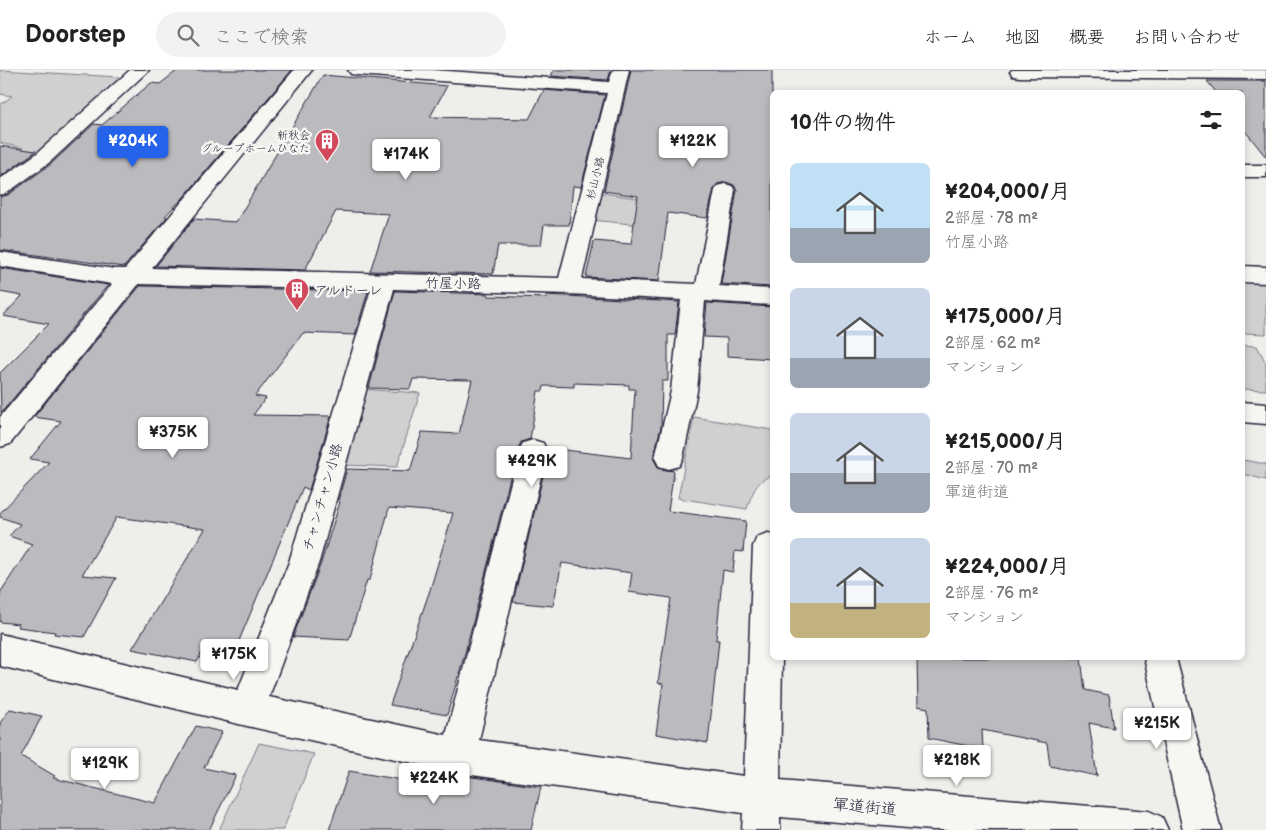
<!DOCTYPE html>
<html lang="ja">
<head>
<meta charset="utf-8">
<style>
  :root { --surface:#fff; --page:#f2f2f2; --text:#222; --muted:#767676; --line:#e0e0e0; --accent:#2563eb }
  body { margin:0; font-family:"Balsamiq Sans","Klee One",sans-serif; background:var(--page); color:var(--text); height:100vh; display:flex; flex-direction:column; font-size:19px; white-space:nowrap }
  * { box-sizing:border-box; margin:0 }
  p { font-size:16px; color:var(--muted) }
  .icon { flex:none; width:28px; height:28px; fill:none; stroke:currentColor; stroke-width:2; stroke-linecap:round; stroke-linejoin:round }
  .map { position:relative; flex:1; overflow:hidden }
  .details { position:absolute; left:770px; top:20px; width:475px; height:570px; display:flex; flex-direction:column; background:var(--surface); border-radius:8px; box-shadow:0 2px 8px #0003 }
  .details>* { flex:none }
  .price { position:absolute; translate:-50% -42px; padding:0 11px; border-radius:5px; background:#fff; color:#222; font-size:16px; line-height:32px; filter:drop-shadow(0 1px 2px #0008) }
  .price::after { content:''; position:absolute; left:50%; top:30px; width:15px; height:11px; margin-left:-8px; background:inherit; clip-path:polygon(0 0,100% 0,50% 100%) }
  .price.active { background:var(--accent); color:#fff }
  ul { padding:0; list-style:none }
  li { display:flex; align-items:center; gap:15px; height:125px; padding:0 20px }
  li span { display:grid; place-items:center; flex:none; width:140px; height:100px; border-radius:8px; color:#555 }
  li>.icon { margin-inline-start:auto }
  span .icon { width:60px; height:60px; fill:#fffc; stroke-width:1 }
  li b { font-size:21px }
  h2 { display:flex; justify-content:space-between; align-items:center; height:60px; padding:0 20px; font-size:21px }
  header { display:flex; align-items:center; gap:30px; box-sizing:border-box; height:70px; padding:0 25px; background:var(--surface); border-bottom:1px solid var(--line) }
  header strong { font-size:24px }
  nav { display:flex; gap:28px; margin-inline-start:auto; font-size:18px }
  .search { width:350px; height:45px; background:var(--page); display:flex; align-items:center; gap:12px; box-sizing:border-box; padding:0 18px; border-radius:28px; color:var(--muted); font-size:19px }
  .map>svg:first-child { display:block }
  .green { fill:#d0d0d1; stroke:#797986 }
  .building { fill:#bbbbbf; stroke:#22223b }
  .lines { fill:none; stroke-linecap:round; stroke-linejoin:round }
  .minor-casing { stroke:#22223b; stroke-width:3 }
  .minor { fill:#f6f6f2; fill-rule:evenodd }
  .labels { text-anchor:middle; stroke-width:5; stroke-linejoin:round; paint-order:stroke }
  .far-poi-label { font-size:11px; fill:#22223b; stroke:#f6f6f2; text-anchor:end }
  .far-street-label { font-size:11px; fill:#22223b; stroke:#f6f6f2 }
  .street-label { font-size:14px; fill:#22223b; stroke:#f6f6f2 }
  .poi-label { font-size:14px; fill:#22223b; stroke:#f6f6f2; text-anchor:start }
  .near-street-label { font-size:16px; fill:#22223b; stroke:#f6f6f2 }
</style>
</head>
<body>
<header>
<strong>Doorstep</strong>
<div class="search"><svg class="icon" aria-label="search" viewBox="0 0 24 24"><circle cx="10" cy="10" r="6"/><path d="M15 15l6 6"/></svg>ここで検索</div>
<nav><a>ホーム</a><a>地図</a><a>概要</a><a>お問い合わせ</a></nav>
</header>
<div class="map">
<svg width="1266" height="760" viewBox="0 0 1266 760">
  <rect width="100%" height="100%" fill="#eeeeeb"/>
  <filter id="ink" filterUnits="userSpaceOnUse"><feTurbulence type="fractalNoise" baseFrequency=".02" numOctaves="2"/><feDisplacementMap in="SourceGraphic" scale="10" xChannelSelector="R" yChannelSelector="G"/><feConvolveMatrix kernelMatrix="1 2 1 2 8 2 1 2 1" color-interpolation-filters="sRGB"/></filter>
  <g filter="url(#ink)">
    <g class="green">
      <polygon points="0,0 119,7 112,17 51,73 0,111 0,97 23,78 0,73 0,35 12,26 0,24"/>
      <polygon points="597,122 670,133 662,157 591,150"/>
      <polygon points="1242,210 1266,211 1266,264 1243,263"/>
      <polygon points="1243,275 1257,276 1266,293 1266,320 1243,319"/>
      <polygon points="361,319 420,323 397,397 341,395"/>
      <path d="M 694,347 L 772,360 L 772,406 C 757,408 751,426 747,439 L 678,428 Z"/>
      <polygon points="1243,390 1266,394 1266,410 1243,404"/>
      <polygon points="259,673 314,684 283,760 219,760"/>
      <polygon points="434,699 461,702 447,760 418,760"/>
    </g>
    <g class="building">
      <polygon points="178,0 292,0 183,128 165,146 167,147 124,197 0,180 0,127 8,125 51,94 94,54 102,55 151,13 160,14"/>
      <polygon points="554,0 611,0 608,10 551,6"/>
      <polygon points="631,0 772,0 772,217 721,214 737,120 734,115 726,112 717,114 714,119 707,148 668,143 659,211 586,207 594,171 631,174 638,126 604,121"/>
      <polygon points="323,5 447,16 430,47 529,49 544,20 605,25 581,117 573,116 569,155 544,155 541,175 498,175 493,204 370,201 389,144 336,141 305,200 156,196 194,149 236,152"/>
      <polygon points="1207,11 1266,11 1266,87 1242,57 1242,22 1216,22"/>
      <polygon points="0,76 36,81 0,107"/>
      <polygon points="0,198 108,215 1,343 0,303 49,254 3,246 22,226 0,222"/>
      <polygon points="140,216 368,221 355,265 303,263 255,326 266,328 253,345 331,346 309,420 303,417 236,578 206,575 197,592 132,579 205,459 117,447 82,505 116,508 84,567 54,564 55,562 18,557 19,554 0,552 0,523 32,474 9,466 20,454 0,447 0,443 49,392 30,389 61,351 34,347"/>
      <polygon points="395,221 489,224 488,226 546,228 546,225 679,232 675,265 668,265 668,311 662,311 661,357 653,388 659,399 674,401 668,441 746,451 743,482 735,481 733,502 723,500 716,570 719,570 708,673 656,664 663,614 658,613 671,528 629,522 632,503 562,493 553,536 513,532 549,381 548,378 631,388 635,319 629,319 629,315 574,313 574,317 544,316 543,321 538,321 530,369 521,372 517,381 465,583 447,645 390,635 430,520 453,443 389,438 370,510 367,510 349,570 293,567 321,493 340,432 338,431 347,399 410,401 422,362 459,364 472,310 413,309 410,319 369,318"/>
      <polygon points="707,233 772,237 772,289 727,286 727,268 704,267"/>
      <polygon points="917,588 1081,588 1085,620 1109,625 1114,658 1089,653 1097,706 1050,696 1047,673 982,660 983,679 929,668 928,638 918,636"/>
      <polygon points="10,639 42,646 21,686 55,706 53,708 155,733 196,656 222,662 204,698 236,705 209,760 0,760 0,653"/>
      <polygon points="349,701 462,720 466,706 541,717 531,760 329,760"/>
    </g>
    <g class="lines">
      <defs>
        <g id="minor">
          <polygon points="130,0 149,0 50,92 7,123 0,125 0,109 36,84"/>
          <polygon points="294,0 312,0 152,198 559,208 607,23 357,5 351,4 348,0 433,0 609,12 613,0 629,0 582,209 696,214 715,120 718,116 725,114 732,116 735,120 719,216 772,219 772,235 705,231 697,321 683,388 679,396 669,399 659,396 655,388 671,321 681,230 569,224 394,219 319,492 269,627 446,665 519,381 523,373 533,370 543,373 547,381 479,670 744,706 753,476 757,467 768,463 772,464 772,588 782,588 780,710 1149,741 1162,747 1168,760 931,760 780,747 780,760 742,760 743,743 458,703 247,656 0,596 0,564 238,620 289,492 371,219 139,214 10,374 0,377 0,347 112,214 0,196 0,182 115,199 125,199"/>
          <polygon points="1012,0 1266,0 1266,9 1019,7 1013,6 1010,2"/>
          <rect x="1242" y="95" width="24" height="12"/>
          <polygon points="1242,196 1266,197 1266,213 1242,212"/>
          <polygon points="1242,332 1266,334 1266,354 1242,352"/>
          <polygon points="1144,588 1176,588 1221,760 1183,760"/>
        </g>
      </defs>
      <use href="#minor" class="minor-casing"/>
      <use href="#minor" class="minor"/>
    </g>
  </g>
  <defs>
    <symbol id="building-pin" viewBox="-11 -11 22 30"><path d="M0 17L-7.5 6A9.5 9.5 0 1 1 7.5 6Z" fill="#d1495b" stroke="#f6f6f2"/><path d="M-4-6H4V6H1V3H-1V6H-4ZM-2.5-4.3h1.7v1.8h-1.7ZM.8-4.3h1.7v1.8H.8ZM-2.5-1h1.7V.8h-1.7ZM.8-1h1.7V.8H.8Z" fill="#fff"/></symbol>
  </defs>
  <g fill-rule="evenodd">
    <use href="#building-pin" x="313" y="57" width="28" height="38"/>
    <use href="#building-pin" x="283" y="206" width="28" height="38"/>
  </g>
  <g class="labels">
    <g class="far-poi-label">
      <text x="310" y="69">新秋会<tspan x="310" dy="13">グループホームひなた</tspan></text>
    </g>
    <g class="far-street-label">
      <text transform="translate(595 108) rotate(-76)" y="4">杉山小路</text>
    </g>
    <g class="street-label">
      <text transform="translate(453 213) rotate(1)" y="5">竹屋小路</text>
      <text transform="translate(322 427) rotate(-74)" y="5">チャンチャン小路</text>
    </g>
    <g class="poi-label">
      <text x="314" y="225">アルドーレ</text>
    </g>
    <g class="near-street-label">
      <text transform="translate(865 736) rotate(5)" y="6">軍道街道</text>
    </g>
  </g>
</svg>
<b class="price active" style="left:133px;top:98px">¥204K</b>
<b class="price" style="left:693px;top:98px">¥122K</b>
<b class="price" style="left:406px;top:111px">¥174K</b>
<b class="price" style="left:173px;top:389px">¥375K</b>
<b class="price" style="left:532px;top:418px">¥429K</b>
<b class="price" style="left:234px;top:611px">¥175K</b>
<b class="price" style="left:1157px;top:680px">¥215K</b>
<b class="price" style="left:957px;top:717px">¥218K</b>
<b class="price" style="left:105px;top:720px">¥129K</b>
<b class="price" style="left:434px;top:735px">¥224K</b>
<section class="details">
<h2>10件の物件<svg class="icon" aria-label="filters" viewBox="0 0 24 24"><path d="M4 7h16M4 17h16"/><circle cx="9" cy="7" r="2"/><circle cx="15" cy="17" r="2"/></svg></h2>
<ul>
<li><span style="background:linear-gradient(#bfe0f5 65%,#9aa5b1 0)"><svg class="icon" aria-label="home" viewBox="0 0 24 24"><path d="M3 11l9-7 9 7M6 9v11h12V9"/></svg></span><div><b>¥204,000/月</b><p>2部屋 · 78 m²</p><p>竹屋小路</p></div></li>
<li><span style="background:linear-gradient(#c9d6e8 70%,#9aa5b1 0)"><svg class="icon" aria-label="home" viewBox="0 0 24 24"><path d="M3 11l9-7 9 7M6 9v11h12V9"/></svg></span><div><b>¥175,000/月</b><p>2部屋 · 62 m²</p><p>マンション</p></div></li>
<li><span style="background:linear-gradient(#c9d6e8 60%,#9aa5b1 0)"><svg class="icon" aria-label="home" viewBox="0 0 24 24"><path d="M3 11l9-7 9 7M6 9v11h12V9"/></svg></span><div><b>¥215,000/月</b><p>2部屋 · 70 m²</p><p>軍道街道</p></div></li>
<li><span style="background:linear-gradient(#c9d6e8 65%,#c2b280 0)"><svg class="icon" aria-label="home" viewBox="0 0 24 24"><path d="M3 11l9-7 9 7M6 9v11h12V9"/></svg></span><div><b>¥224,000/月</b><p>2部屋 · 76 m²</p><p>マンション</p></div></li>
</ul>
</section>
</div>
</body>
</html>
